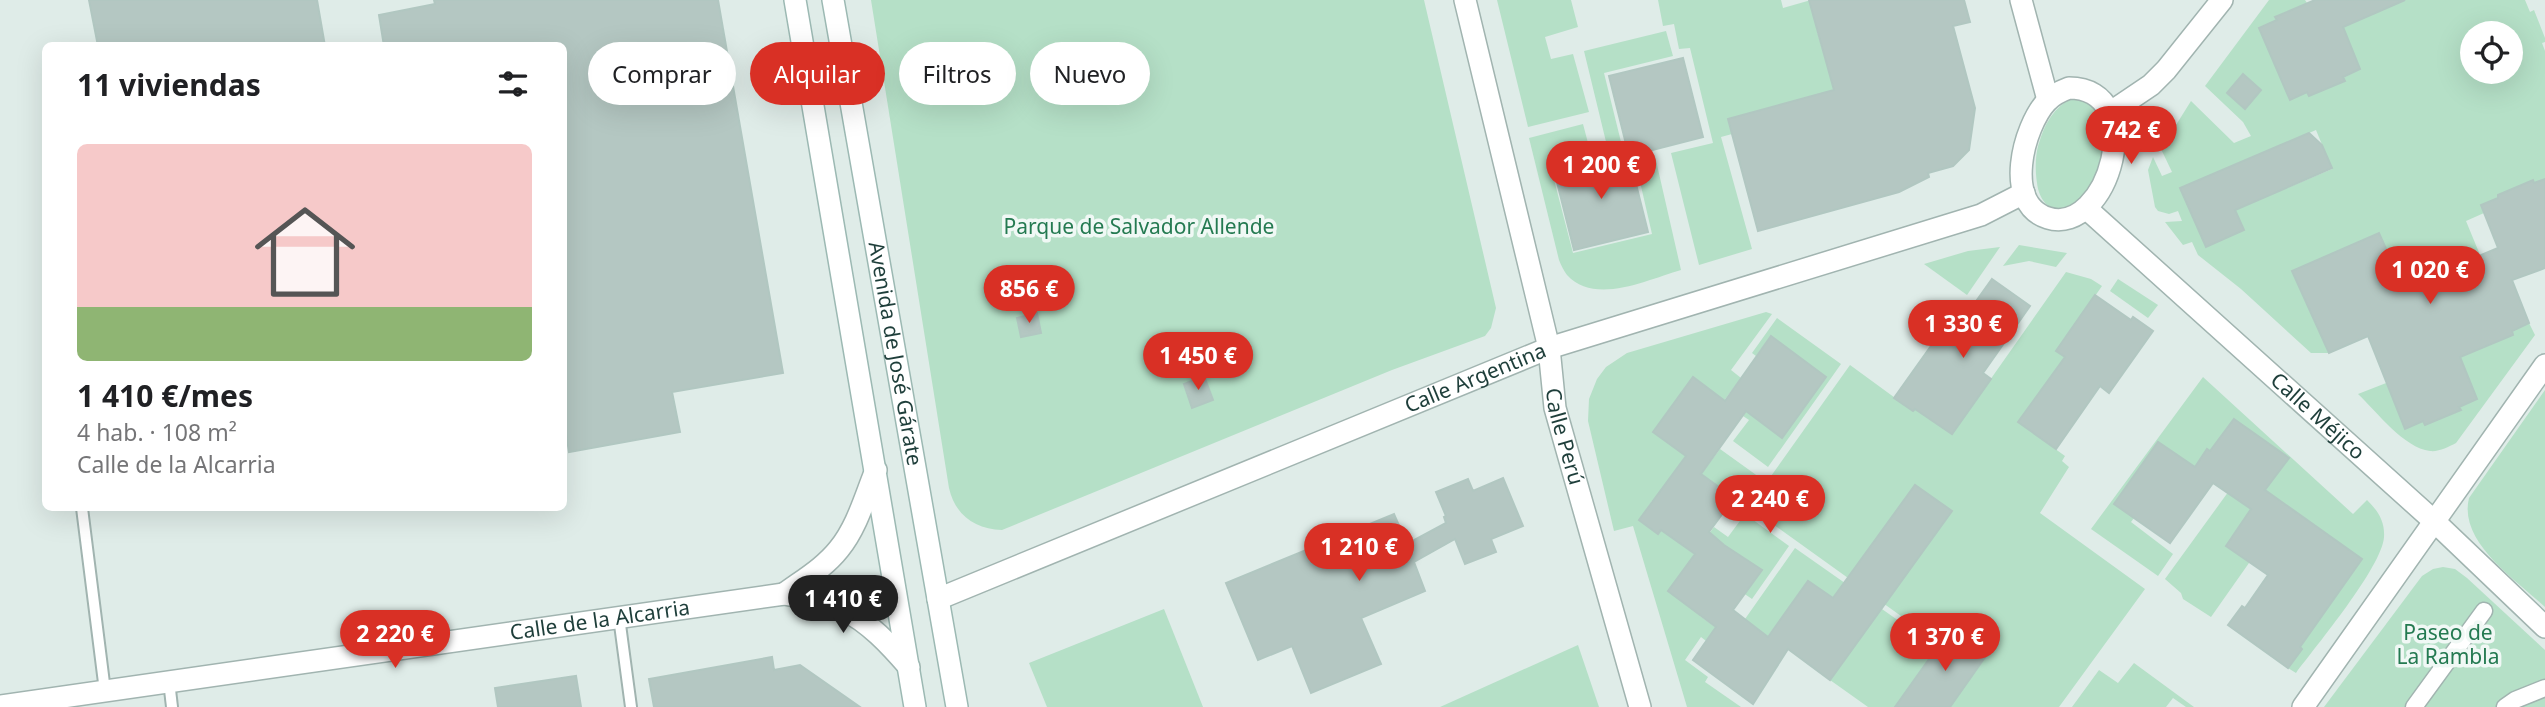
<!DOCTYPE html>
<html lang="es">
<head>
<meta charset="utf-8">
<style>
  :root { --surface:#fff; --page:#f6f6f6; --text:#202124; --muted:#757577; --line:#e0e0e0; --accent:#d93025 }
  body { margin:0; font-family:"Noto Sans",sans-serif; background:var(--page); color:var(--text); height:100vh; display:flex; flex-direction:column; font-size:26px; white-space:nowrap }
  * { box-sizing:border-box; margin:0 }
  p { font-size:23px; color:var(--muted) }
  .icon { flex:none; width:38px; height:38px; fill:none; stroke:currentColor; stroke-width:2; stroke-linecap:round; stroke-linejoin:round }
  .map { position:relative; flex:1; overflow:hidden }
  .side { position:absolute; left:42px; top:42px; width:525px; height:469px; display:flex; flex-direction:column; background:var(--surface); border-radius:10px; box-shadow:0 7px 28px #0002 }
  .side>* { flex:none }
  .top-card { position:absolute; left:588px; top:42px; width:665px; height:63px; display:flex; gap:14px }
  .buttons { position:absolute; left:2460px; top:21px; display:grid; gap:14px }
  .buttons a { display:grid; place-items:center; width:63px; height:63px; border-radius:50%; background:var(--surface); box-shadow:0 7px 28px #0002; font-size:35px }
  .price { position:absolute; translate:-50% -60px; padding:0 16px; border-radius:24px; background:var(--accent); color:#fff; font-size:23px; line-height:46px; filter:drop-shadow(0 2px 4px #0008) }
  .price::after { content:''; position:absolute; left:50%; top:42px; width:21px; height:16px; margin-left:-10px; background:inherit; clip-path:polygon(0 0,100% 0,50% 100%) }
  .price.selected { background:#222; color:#fff }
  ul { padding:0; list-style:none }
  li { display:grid; align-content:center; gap:14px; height:371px; padding:0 35px }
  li+li { border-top:2px solid var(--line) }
  li span { display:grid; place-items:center; height:217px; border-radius:10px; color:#555 }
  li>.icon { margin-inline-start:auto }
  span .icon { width:126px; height:126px; fill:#fffc; stroke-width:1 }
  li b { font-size:30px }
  h2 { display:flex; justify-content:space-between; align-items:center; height:84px; padding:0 35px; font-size:30px }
  .tag { padding:0 24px; border-radius:32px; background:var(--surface); box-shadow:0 7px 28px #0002; font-size:24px; line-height:63px }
  .tag.selected { background:var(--accent); color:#fff }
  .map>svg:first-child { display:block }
  .green { fill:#b5e0c7; fill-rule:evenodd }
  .building { fill:#b4c7c2; stroke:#b1c7c1; stroke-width:2 }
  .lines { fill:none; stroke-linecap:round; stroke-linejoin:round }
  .service-casing { stroke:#a1b4b0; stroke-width:14 }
  .pedestrian-casing { stroke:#a1b4b0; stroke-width:19 }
  .minor-casing { stroke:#a1b4b0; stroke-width:24 }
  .secondary-casing { stroke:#9cb9b3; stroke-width:24 }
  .service { stroke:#fff; stroke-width:10 }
  .pedestrian { stroke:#fff; stroke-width:16 }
  .minor { stroke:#fff; stroke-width:21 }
  .secondary { stroke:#fff; stroke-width:21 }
  .labels { text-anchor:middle; stroke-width:7; stroke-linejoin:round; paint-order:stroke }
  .park-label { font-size:21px; fill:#247a51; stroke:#f0f8f5 }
  .street-label { font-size:21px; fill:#1e3e3a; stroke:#f0f8f5 }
</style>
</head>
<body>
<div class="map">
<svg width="2545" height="707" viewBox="0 0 2545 707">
  <rect width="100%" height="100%" fill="#dfece8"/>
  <g class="green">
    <path d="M 871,0 L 1424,0 L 1496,308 L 1491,328 L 1485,336 L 1392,370 L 1002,530 C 975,529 955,515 949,488 Z"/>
    <polygon points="1497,0 1571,0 1578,27 1545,37 1551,59 1573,54 1589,112 1528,127"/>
    <polygon points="1658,0 1781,0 1783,8 1811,0 1894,0 1897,10 1817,31 1834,90 1728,119 1732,134 1721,137 1752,249 1699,265 1671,153 1713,143 1690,48 1679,49 1674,24 1663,26"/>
    <path d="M 2269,0 L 2305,0 L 2307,3 L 2275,17 L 2277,20 L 2259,28 L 2270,54 L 2281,50 L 2290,69 L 2279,75 L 2290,100 L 2307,92 L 2309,96 L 2360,69 L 2350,44 L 2328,29 L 2361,19 L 2395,4 L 2396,0 L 2525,0 L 2530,12 L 2534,10 L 2545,38 L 2545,42 L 2542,43 L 2545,51 L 2545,179 L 2534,183 L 2533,180 L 2498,195 L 2498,198 L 2481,205 L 2484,213 L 2466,221 L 2480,255 L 2445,270 L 2446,273 L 2429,281 L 2436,332 L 2401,248 L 2388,253 L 2379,233 L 2293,271 L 2329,353 L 2311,353 L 2241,289 L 2198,255 L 2192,242 L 2183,245 L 2165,222 L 2182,221 L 2178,211 L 2169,214 L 2158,211 L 2155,207 L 2148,170 L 2153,157 L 2162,176 L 2172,172 L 2161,149 L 2191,101 L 2234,143 L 2251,136 L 2243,122 L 2205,86 ZM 2473,33 L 2511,33 L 2511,72 L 2473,72 ZM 2316,130 L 2332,169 L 2235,210 L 2244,230 L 2206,247 L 2180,188 Z"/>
    <polygon points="1666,31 1673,56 1604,73 1622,146 1608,150 1584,51"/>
    <path d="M 2077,97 L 2093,103 C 2096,109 2100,116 2102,122 C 2108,146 2097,181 2082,199 C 2063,221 2040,209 2037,183 C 2035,169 2035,153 2040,140 C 2046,121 2057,103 2077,97 Z"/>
    <path d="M 1583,124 L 1592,158 L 1551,168 L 1573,253 L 1652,234 L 1635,160 L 1655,156 L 1681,270 C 1649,279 1595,306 1567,275 C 1564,271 1561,265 1559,260 L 1529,138 Z"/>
    <polygon points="2019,245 2067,253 2056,267 2029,261 2003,266"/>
    <polygon points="2000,247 1967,295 1924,264 1968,251"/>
    <polygon points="2066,272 2091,279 2102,286 2057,351 2065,357 2018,422 2065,456 2062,461 2069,467 2040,513 2145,589 2059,707 1950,707 1988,654 1952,627 1895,707 1868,707 1830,680 1834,599 1808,581 1795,599 1786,619 1782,617 1764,641 1748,630 1751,624 1745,619 1795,548 1899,621 1901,616 1749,507 1850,365 1913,411 1916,408 1952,434"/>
    <polygon points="2118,279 2158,305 2148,318 2110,291"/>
    <polygon points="1766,312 1772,314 1731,370 1741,378 1720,406 1711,391 1692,378 1654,432 1672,445 1689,451 1669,479 1676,485 1660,506 1652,501 1639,520 1658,533 1664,525 1675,540 1694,554 1692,558 1697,562 1686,566 1668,591 1703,610 1700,616 1726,635 1714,647 1701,637 1685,660 1708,677 1705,682 1741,707 1687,707 1633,526 1614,531 1588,421 1589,399 1597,379 1606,367 1627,353"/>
    <polygon points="1777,318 1841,364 1768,467 1733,441 1749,420 1743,416 1748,408 1826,377 1770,337 1756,356 1752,353"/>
    <path d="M 2529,323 L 2535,335 L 2456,443 C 2448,447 2439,452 2430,451 C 2404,448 2377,412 2358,394 L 2399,378 L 2406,428 L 2423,421 L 2425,425 L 2460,410 L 2446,358 L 2478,349 L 2513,335 L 2512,331 Z"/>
    <path d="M 2203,377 L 2353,514 L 2367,500 C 2378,511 2385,521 2384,537 C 2382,567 2316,646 2296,673 L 2288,668 L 2302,649 L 2294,643 L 2287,506 L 2260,486 L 2267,472 L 2275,477 L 2288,458 L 2234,419 L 2220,437 L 2216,455 L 2207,449 L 2192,472 L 2177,455 L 2158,442 L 2115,503 L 2134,518 L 2131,522 L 2173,554 L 2158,576 L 2091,529 Z"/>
    <path d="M 2545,390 L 2545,607 C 2516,580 2458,542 2469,498 Z"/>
    <polygon points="1720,449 1759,477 1730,517 1724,512 1734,498 1696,481"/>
    <polygon points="2234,484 2241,489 2235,498 2255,512 2239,526 2226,546 2245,559 2256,553 2211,617 2183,599 2181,593 2165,579"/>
    <polygon points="1745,514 1789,546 1752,599 1736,588 1761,570 1743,557 1741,561 1709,534 1714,527 1728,537"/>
    <polygon points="2443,567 2455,569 2467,578 2545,650 2545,707 2324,707 2422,576 2433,569"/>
    <polygon points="1164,609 1203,707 1047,707 1029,663"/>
    <polygon points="1578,645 1599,707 1440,707"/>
    <polygon points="2134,663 2194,707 2186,707 2173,698 2166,707 2072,707 2099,670 2118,683"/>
  </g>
  <g class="building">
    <polygon points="89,0 317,0 325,46 98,46"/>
    <polygon points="434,0 718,0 783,373 672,392 680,432 569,452 564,421 564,46 384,46 379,15 435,4"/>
    <polygon points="1809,0 1964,0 1970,22 1953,26 1975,108 1969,150 1953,166 1928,173 1929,177 1899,192 1758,231 1728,119 1834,90"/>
    <polygon points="2315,0 2405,0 2343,27 2360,69 2343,77 2345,81 2309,96 2307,92 2290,100 2259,28 2277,20 2275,17"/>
    <polygon points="1683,58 1703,137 1629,156 1609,76"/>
    <polygon points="2243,74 2261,90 2245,109 2227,93"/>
    <polygon points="2309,133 2322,145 2332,168 2235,210 2244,230 2206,247 2180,188"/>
    <polygon points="1628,152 1648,232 1574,250 1554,170"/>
    <polygon points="2545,179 2545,268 2512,280 2529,323 2512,331 2513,335 2460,357 2477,399 2459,407 2461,410 2425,425 2423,421 2405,429 2368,336 2329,353 2292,271 2379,233 2405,291 2446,273 2445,270 2498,248 2481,205 2498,198 2498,195 2533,180 2534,183"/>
    <polygon points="1992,279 2030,306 1983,373 1991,379 1952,434 1915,409 1913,411 1894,398 1938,336 1947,342"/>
    <polygon points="2095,295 2131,320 2133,317 2153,331 2109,393 2100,386 2056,449 2018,422 2065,357 2056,351"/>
    <polygon points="1037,313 1041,333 1021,337 1017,318"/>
    <polygon points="1771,336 1826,377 1782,438 1746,411 1701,474 1734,498 1709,532 1724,545 1762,570 1733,610 1768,637 1808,581 1833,598 1915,485 1952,511 1830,680 1788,649 1753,704 1693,660 1716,627 1668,591 1695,554 1661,530 1658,534 1639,520 1686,456 1653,432 1693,377 1725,401"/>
    <polygon points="1204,376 1213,400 1192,408 1184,384"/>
    <polygon points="2234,419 2289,458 2265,490 2362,559 2300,647 2302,649 2288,668 2228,625 2242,606 2245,608 2268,575 2226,546 2251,509 2213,483 2170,543 2114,504 2158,442 2195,467 2207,449 2210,451"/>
    <polygon points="1503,478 1523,526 1491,539 1496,552 1465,564 1455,539 1414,562 1425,591 1361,618 1381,664 1311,693 1292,646 1258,660 1226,583 1394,514 1407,544 1446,523 1444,517 1446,516 1436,492 1468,479 1473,491"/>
    <polygon points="1952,627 1988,653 1950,707 1895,707"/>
    <polygon points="772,657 774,670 800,665 860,707 654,707 649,679"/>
    <polygon points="576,676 581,707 498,707 495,688"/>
  </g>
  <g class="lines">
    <defs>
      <g id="service">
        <polyline points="82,508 105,691"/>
        <polyline points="619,617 631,707"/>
        <polyline points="169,681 172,707"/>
      </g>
      <g id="pedestrian">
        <polyline points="2414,707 2484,611"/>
        <polyline points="2505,707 2515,700 2545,688"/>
      </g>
      <g id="minor">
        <path id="s1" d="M 1465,0 L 1549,348 L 1555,408 L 1640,707"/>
        <polyline points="2021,0 2048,100"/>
        <path d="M 2069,88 C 2151,88 2108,237 2048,218 C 2003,204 2023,127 2047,101 C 2053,95 2061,91 2069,88 Z"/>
        <polyline points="2111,112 2151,85 2166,70 2222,0"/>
        <path id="s2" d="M 2087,209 L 2435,522 L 2545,627"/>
        <path d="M 784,594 C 803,580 824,568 839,549 C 857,527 865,497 876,470"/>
        <path id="s3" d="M 938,599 L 1549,348 L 1981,215 L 2024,193"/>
        <path id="s4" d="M 0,706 L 784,594 C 803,597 825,600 842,609 C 869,622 890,645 909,667"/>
        <polyline points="2303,707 2545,365"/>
      </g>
      <g id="secondary">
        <polyline points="795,0 915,707"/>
        <path id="s5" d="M 833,0 L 957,707"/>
      </g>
    </defs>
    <use href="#service" class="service-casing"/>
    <use href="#pedestrian" class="pedestrian-casing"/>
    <use href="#minor" class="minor-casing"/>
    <use href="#secondary" class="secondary-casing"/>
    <use href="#service" class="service"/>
    <use href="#pedestrian" class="pedestrian"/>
    <use href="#minor" class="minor"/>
    <use href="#secondary" class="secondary"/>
  </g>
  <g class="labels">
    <g class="park-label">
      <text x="1139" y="234">Parque de Salvador Allende</text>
      <text x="2448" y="640">Paseo de<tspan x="2448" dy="24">La Rambla</tspan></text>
    </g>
    <g class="street-label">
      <text dy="7" stroke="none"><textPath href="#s5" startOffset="359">Avenida de José Gárate</textPath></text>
      <text dy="7" stroke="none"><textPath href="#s3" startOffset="581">Calle Argentina</textPath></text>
      <text dy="7" stroke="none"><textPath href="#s2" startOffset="310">Calle Méjico</textPath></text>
      <text dy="7" stroke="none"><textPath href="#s1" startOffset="448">Calle Perú</textPath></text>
      <text dy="7" stroke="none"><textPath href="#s4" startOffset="606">Calle de la Alcarria</textPath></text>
    </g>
  </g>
</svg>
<div class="buttons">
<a><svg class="icon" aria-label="locate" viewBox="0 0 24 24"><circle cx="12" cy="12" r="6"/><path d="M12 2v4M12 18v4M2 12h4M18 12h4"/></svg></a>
</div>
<b class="price" style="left:2131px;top:166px">742 €</b>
<b class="price" style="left:1601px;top:201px">1 200 €</b>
<b class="price" style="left:2430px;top:306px">1 020 €</b>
<b class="price" style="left:1029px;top:325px">856 €</b>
<b class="price" style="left:1963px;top:360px">1 330 €</b>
<b class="price" style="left:1198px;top:392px">1 450 €</b>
<b class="price" style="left:1770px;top:535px">2 240 €</b>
<b class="price" style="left:1359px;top:583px">1 210 €</b>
<b class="price selected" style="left:843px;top:635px">1 410 €</b>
<b class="price" style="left:395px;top:670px">2 220 €</b>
<b class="price" style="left:1945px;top:673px">1 370 €</b>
<div class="top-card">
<a class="tag">Comprar</a>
<a class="tag selected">Alquilar</a>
<a class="tag">Filtros</a>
<a class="tag">Nuevo</a>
</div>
<section class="side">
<h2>11 viviendas<svg class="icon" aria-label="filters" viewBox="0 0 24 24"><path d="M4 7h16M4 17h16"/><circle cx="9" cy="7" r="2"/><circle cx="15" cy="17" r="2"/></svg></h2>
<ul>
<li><span style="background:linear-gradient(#f6c9c9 75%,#8fb573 0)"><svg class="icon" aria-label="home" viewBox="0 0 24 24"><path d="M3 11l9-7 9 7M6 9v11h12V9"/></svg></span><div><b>1 410 €/mes</b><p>4 hab. · 108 m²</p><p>Calle de la Alcarria</p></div></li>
</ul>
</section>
</div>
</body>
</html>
